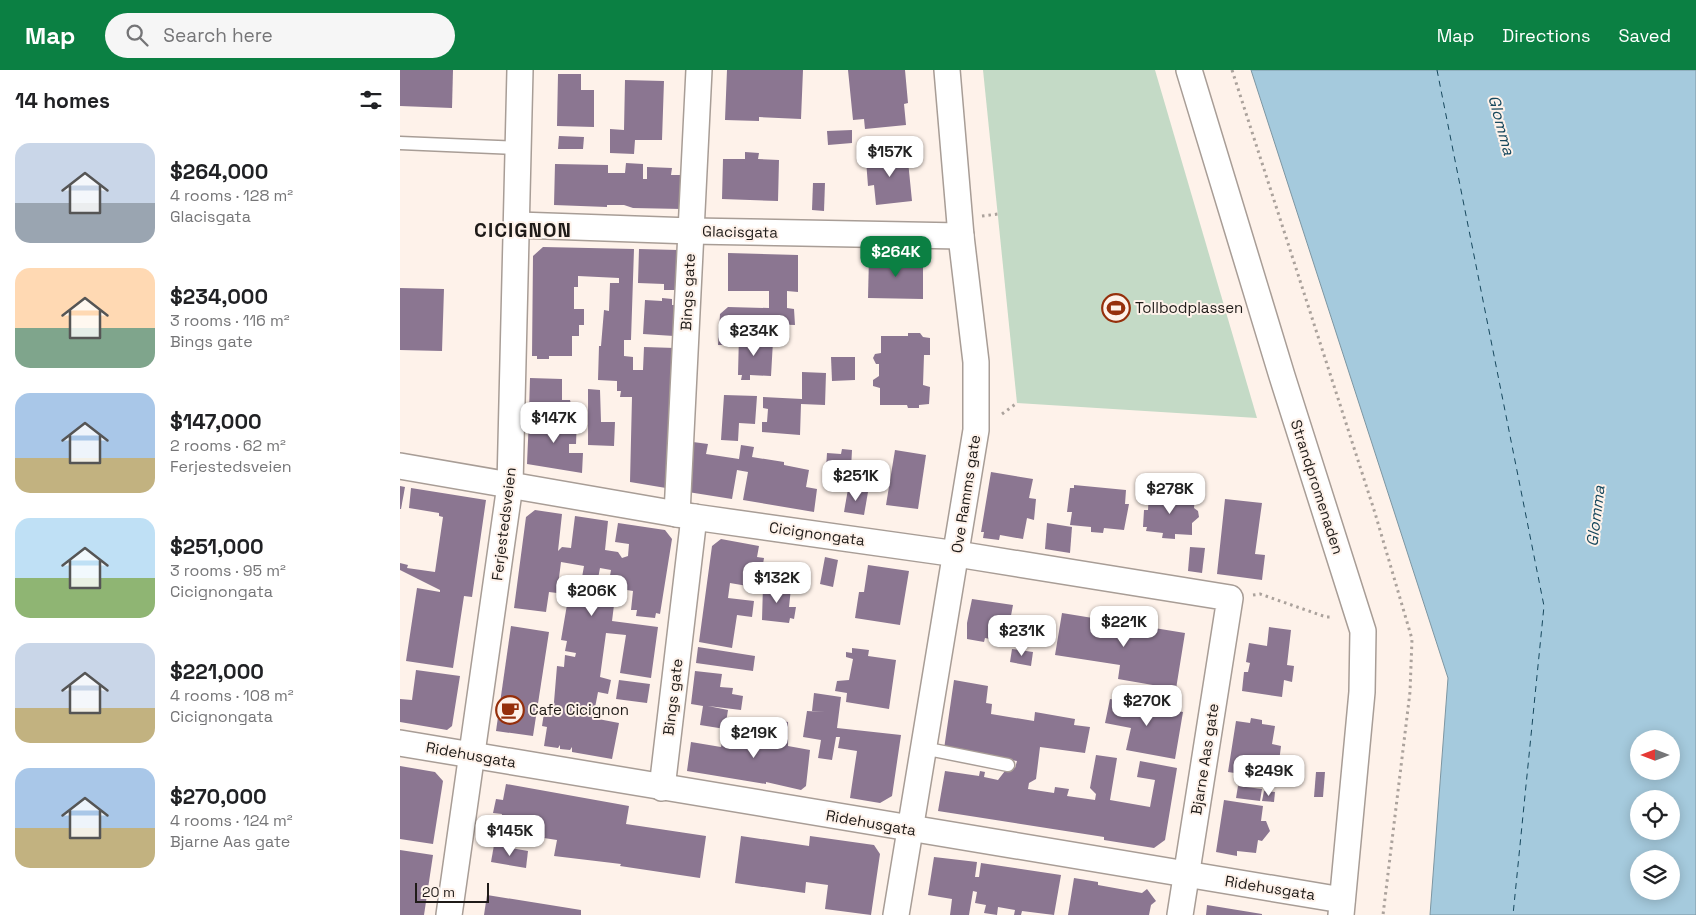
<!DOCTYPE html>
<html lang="en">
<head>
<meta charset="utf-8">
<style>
  :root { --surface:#fff; --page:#f6f6f6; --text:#202124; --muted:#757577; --accent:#0b8043 }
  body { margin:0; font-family:"Space Grotesk",sans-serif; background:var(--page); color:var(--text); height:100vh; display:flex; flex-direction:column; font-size:19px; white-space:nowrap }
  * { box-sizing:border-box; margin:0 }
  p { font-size:16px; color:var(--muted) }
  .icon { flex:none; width:28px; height:28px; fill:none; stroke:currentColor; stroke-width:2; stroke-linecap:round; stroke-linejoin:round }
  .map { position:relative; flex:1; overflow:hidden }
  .drawer { display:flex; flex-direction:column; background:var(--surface); width:400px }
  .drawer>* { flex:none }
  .needle { width:32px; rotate:270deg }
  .fabs { position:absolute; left:1230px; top:660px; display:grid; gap:10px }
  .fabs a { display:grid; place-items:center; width:50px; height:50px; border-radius:50%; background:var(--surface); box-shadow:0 2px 12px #0003; font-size:25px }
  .scale { position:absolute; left:15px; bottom:12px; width:74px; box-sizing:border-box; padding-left:5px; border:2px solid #1f1b18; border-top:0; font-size:14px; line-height:18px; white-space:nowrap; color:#1f1b18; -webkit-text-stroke:4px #fef2ea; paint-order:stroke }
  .price { position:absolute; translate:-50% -42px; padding:0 11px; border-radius:10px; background:#fff; color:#222; font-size:16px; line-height:32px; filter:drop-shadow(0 1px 2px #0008) }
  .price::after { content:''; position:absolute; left:50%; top:30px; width:15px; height:11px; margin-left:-8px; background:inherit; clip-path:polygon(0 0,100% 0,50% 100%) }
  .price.current { background:var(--accent); color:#fff }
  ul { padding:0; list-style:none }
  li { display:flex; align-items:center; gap:15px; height:125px; padding:0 15px }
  li span { display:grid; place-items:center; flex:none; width:140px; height:100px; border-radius:15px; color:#555 }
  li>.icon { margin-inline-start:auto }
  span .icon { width:60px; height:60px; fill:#fffc; stroke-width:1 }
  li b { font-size:21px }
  h2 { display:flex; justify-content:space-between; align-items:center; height:60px; padding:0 15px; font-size:21px }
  header { display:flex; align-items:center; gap:30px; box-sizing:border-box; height:70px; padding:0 25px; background:var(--accent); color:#fff }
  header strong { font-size:24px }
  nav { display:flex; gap:28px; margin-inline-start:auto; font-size:18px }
  .search { width:350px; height:45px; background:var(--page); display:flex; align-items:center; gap:12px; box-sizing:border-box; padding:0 18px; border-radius:28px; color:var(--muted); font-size:19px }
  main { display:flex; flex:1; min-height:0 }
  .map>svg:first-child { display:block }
  .green { fill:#c4dac6 }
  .water { fill:#a5cadd; stroke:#7d96a2; fill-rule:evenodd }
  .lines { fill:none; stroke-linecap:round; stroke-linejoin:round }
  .ferry { stroke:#17485d; stroke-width:1; stroke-dasharray:6 5; stroke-linecap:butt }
  .building { fill:#8b7691 }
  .service-casing { stroke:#a89d96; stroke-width:15 }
  .minor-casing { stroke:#a89d96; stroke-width:28 }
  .path { stroke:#aba29c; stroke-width:3; stroke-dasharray:2.5 4; stroke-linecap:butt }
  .service { stroke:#fff; stroke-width:12 }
  .minor { stroke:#fff; stroke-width:25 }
  .labels { text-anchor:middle; stroke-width:4; stroke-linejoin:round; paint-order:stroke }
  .street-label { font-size:15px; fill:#1f1b18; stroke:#fef2ea }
  .poi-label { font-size:15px; fill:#1f1b18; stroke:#fef2ea; text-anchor:start }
  .water-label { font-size:16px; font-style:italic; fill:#17485d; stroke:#fef2ea }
  .district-label { font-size:20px; font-weight:bold; letter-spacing:1px; fill:#1f1b18; stroke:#fef2ea }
</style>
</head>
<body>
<header>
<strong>Map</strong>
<div class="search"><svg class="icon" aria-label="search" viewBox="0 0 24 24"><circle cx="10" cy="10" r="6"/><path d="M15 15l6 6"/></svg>Search here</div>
<nav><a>Map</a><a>Directions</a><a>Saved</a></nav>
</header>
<main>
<section class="drawer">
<h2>14 homes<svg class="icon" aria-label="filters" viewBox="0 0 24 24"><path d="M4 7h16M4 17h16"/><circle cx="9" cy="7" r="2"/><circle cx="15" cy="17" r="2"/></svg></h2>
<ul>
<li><span style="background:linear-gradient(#c9d6e8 60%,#9aa5b1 0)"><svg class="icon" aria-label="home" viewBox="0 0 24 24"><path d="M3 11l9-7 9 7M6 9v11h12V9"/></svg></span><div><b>$264,000</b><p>4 rooms · 128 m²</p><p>Glacisgata</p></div></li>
<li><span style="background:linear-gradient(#ffd9b3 60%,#7fa58c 0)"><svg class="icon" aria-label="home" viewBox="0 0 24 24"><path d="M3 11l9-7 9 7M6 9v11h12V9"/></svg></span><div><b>$234,000</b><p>3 rooms · 116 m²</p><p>Bings gate</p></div></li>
<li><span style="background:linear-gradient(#a9c7e8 65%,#c2b280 0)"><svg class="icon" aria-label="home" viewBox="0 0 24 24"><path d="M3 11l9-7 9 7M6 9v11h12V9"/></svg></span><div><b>$147,000</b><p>2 rooms · 62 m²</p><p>Ferjestedsveien</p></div></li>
<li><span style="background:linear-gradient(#bfe0f5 60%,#8fb573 0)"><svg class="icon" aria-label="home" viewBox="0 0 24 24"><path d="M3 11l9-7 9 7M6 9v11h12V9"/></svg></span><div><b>$251,000</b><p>3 rooms · 95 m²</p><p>Cicignongata</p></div></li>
<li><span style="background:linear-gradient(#c9d6e8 65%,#c2b280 0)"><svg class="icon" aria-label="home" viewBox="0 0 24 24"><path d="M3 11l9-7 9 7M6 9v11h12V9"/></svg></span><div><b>$221,000</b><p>4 rooms · 108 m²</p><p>Cicignongata</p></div></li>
<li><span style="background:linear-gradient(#a9c7e8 60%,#c2b280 0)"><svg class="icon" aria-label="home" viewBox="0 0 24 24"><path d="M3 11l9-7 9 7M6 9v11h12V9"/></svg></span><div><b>$270,000</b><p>4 rooms · 124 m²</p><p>Bjarne Aas gate</p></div></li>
</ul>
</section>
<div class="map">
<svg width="1296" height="845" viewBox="0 0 1296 845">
  <rect width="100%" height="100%" fill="#fef2ea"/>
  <polygon class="green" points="583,0 755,0 857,348 617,333"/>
  <path class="water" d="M 851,0 L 1296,0 L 1296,845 L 1030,845 L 1048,608 ZM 1239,669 L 1271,669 L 1271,701 L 1239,701 ZM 1239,729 L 1271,729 L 1271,761 L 1239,761 ZM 1239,789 L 1271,789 L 1271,821 L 1239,821 Z"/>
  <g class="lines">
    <polyline class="ferry" points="1037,0 1144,536 1113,845"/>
  </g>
  <g class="building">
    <polygon points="0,0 53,0 52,38 0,36"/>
    <polygon points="327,0 403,0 401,49 359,47 359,51 325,50"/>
    <polygon points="448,0 505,0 508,33 504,34 506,55 465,59 464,49 453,50"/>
    <polygon points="158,4 181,4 181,20 194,20 194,57 157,56"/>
    <polygon points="225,10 264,11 262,70 235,70 234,84 210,83 210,59 224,60"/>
    <polygon points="452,60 452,73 428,75 427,61"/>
    <polygon points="159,66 184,67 183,79 158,79"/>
    <polygon points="507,81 512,131 476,135 474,115 468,116 466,90 472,89 471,85"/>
    <polygon points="345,82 359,83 358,89 379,90 378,131 322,129 323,89 345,89"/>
    <polygon points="226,93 243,94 243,109 247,109 247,97 272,98 271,105 283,105 282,139 233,138 224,135 207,135 207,137 154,135 155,94 208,95 208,103 225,103"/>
    <polygon points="413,113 425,113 424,141 412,140"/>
    <polygon points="143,177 234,179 231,270 224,270 224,286 233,287 233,300 243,300 244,277 275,278 272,419 230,412 232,327 220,327 221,321 217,321 217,311 198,310 199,276 201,276 204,240 209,241 210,213 219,213 219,208 178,206 178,217 174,217 174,239 184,239 184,255 179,255 179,266 172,266 172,286 149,286 149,289 137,289 137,286 132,286 133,186"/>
    <polygon points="239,179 278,180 275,220 264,220 264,214 238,213"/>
    <polygon points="328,183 398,185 398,222 387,221 387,238 394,239 395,255 335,253 334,275 318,275 320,244 328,237 369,238 369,221 328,221"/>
    <polygon points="469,186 523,188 523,229 468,228"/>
    <polygon points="0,218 44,219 42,281 0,280"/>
    <polygon points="262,228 272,229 272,235 276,235 274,266 243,264 245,230 262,231"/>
    <polygon points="508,263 520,263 523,267 530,268 530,285 524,285 523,315 530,317 529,334 519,335 519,338 508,338 507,335 480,335 480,318 473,316 473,310 479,306 479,294 476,294 473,288 475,284 481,283 481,266 508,266"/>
    <polygon points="339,264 351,265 351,269 373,271 371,306 350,305 350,310 341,310 342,305 338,305"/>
    <polygon points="431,287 455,287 455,310 432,311"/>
    <polygon points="402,302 426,303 425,335 401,334 400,365 362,362 362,352 367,352 368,339 363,338 363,327 402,329"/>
    <polygon points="130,308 162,309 162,330 170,330 173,342 129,342"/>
    <polygon points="188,319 200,320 201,352 215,352 214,376 188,375"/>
    <polygon points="324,325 357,326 355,354 339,353 338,371 321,370"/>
    <polygon points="129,347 177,348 176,374 169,374 169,383 183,383 182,403 127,394"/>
    <polygon points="293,372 308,374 306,384 339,389 341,375 354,377 352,387 384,392 384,395 409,400 406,417 417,419 414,442 343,430 348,402 337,400 332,429 288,422"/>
    <polygon points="442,379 452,380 451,399 426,398 427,383 441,384"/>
    <polygon points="495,380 526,385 518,439 486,435"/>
    <polygon points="591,402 633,409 629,428 636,429 634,450 627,448 623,469 600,465 599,470 583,468 584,462 581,462"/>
    <polygon points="674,415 726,420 725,434 729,434 724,460 704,458 703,463 691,462 691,457 670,455 672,442 667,442 670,418 674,418"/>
    <polygon points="0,416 5,417 1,439 0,439"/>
    <polygon points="11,418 86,430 72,527 64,526 53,598 6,591 17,518 40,522 40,520 0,500 0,493 8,495 7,498 35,502 43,447 39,446 39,443 9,438"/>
    <polygon points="448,419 468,422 464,445 444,442"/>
    <polygon points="749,422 795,426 794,438 798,441 799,447 792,453 792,465 775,464 775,469 762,468 763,463 746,461 747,457 743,457 744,440 748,440"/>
    <polygon points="825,429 862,433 855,484 865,485 862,510 817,504"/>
    <polygon points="135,440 162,444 158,481 162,477 171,478 175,446 208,451 205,480 218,482 222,488 228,486 229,474 215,472 218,453 265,460 272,469 260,544 256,543 255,548 236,546 237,540 231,540 233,521 208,517 211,500 200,498 195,524 215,527 212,551 258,557 251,608 220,603 226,565 206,563 200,607 211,610 208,624 198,622 193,648 219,653 212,689 172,682 172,677 170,680 160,679 160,675 158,678 144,676 147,657 142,656 144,643 153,644 157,596 164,597 165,585 175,587 176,583 165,581 167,571 161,570 171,511 181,513 184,496 161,492 157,523 149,522 146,542 114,538 126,447"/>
    <polygon points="647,453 672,457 670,483 645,479"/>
    <polygon points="321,469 359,476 357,487 364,488 361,506 354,505 353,517 330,513 328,528 354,531 352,547 337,545 332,578 299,572 312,476"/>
    <polygon points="790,477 805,478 802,503 788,501"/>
    <polygon points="425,487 438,490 433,517 420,514"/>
    <polygon points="468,495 509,501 500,555 455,548 459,522 464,522"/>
    <polygon points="363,515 391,518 389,537 396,537 394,549 390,548 389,553 362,550"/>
    <polygon points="572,529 613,535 606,572 585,568 584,572 567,569 567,553"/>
    <polygon points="662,543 785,563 776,619 718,609 720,595 655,585"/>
    <polygon points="111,556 149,562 133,666 96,661"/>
    <polygon points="869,557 891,560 887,595 894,596 892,612 884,610 882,627 842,621 844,602 848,602 850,593 846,592 849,573 867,576"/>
    <polygon points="298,577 355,586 353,601 296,593"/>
    <polygon points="452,578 469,580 468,586 496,590 489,639 446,632 447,623 435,621 437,611 449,610 453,589 446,587 446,582 452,583"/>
    <polygon points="612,579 633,582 631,596 610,592"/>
    <polygon points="16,600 60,606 52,656 47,660 0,652 0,629 12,630"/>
    <polygon points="295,601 322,604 320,617 333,618 332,624 343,626 341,640 308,636 328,640 325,659 300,655 303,636 291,634"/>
    <polygon points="219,610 250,614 247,633 216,629"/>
    <polygon points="554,610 588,616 586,633 592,634 591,644 634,651 635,642 675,649 674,655 690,657 685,683 640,677 636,709 629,713 628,719 654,723 655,717 669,719 667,726 695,730 696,724 690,718 696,685 717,688 710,730 750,737 755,710 737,707 740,691 777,698 765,770 754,778 704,770 704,767 538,741 545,701 579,706 580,701 585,702 584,707 598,710 608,697 615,698 617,691 544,679"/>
    <polygon points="414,623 441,627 437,658 501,665 492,726 480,733 450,728 457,681 438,678 440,667 436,667 432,690 418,688 421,670 403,667 407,641 425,642 412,641"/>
    <polygon points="710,629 783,642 775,689 726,680 731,658 705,653"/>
    <polygon points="851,648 862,650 862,654 875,656 872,674 881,676 879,692 870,690 867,708 828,702 836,651 850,653"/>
    <polygon points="367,649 388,652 388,676 410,680 406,716 401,720 366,712 366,714 287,701 291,672 321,677 324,664 364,670"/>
    <polygon points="0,696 35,702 43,711 33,774 0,769"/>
    <polygon points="916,702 925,702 923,727 914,727"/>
    <polygon points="106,714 229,736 226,754 306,766 300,808 220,796 221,794 154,786 157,770 99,761 102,744 93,743 96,729 103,730"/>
    <polygon points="838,716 862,719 860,731 836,728"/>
    <polygon points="864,721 875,722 874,732 862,731"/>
    <polygon points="824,730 863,736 861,751 866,751 870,761 862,771 858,770 856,783 837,781 837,786 816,782"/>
    <polygon points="341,766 409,776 410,766 474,775 480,784 471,845 425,839 428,815 406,812 405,823 335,813"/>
    <polygon points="94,775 128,781 126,798 91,792"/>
    <polygon points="0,780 33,785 24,845 0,845"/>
    <polygon points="534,787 577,792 575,807 579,807 581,793 661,805 654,845 622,841 621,845 614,845 615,840 598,837 597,845 584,843 586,835 575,833 577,822 573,821 569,845 550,845 552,829 528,825"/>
    <polygon points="674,808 698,812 698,815 742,823 747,819 756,831 751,835 749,845 668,845"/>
    <polygon points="87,825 181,840 181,845 84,845"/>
    <polygon points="807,835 862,844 862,845 806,845"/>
  </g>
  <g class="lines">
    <defs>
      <g id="service">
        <polyline points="0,73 119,78"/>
        <polyline points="523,678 608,695"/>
      </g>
      <g id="minor">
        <polyline points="789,0 882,306 963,561 962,622 941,845"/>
        <polyline points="118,155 292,161 561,166"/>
        <polyline points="0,396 294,447 557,484 830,528 780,845"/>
        <polyline points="277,444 299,0"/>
        <polyline points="0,673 942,830"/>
        <polyline points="262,718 294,447"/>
        <polyline points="49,845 110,415 120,0"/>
        <polyline points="496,845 576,360 576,292 561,166 547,0"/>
      </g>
    </defs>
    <use href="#service" class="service-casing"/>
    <use href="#minor" class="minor-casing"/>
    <g class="path">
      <polyline points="832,0 975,443 1012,569 1010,622 983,845"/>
      <polyline points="582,146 598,144"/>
      <polyline points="602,344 617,333"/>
      <polyline points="853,525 860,524 926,547 933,547"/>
    </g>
    <use href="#service" class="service"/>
    <use href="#minor" class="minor"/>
  </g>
  <defs>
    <symbol id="stadium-ring" viewBox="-11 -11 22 22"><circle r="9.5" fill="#fef2ea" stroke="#952f0b" stroke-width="1.5"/><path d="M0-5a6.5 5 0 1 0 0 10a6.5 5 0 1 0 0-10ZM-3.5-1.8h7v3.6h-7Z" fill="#952f0b"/></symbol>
    <symbol id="cafe-ring" viewBox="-11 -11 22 22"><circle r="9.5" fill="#fef2ea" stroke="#952f0b" stroke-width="1.5"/><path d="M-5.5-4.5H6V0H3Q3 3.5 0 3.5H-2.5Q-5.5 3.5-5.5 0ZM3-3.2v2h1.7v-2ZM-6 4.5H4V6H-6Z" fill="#952f0b"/></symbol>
  </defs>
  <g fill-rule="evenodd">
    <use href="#stadium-ring" x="700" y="222" width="32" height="32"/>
    <use href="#cafe-ring" x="94" y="624" width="32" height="32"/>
  </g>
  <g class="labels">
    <g class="street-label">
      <text transform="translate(340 162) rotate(1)" y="5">Glacisgata</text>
      <text transform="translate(288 222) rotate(-87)" y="5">Bings gate</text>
      <text transform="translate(917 417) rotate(72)" y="5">Strandpromenaden</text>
      <text transform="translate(566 424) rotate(-81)" y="5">Ove Ramms gate</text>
      <text transform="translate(104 454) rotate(-83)" y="5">Ferjestedsveien</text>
      <text transform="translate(417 464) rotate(8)" y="5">Cicignongata</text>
      <text transform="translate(273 627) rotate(-83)" y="5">Bings gate</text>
      <text transform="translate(71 685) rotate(10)" y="5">Ridehusgata</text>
      <text transform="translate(805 689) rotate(-81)" y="5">Bjarne Aas gate</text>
      <text transform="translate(471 753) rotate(10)" y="5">Ridehusgata</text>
      <text transform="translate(870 818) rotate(9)" y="5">Ridehusgata</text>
    </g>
    <g class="poi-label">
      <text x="735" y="243">Tollbodplassen</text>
      <text x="129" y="645">Cafe Cicignon</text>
    </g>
    <g class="water-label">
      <text transform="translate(1102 55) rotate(75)" y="6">Glomma</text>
      <text transform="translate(1195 446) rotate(-83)" y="6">Glomma</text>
    </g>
    <g class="district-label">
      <text x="123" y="167">CICIGNON</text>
    </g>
  </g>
</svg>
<div class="fabs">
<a><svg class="needle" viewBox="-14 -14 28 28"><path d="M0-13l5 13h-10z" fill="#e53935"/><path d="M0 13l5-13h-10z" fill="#757577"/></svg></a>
<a><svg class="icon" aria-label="locate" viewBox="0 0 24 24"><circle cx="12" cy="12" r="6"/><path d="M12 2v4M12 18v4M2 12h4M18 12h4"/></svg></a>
<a><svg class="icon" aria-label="layers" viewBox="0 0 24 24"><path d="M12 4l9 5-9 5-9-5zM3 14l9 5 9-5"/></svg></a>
</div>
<div class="scale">20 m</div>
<b class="price" style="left:490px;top:108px">$157K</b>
<b class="price current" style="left:496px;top:208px">$264K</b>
<b class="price" style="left:354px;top:287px">$234K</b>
<b class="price" style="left:154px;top:374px">$147K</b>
<b class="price" style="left:456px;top:432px">$251K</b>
<b class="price" style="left:770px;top:445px">$278K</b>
<b class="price" style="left:377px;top:534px">$132K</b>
<b class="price" style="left:192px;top:547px">$206K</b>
<b class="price" style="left:724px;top:578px">$221K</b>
<b class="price" style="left:622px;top:587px">$231K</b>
<b class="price" style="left:747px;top:657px">$270K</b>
<b class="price" style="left:354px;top:689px">$219K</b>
<b class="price" style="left:869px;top:727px">$249K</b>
<b class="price" style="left:110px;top:787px">$145K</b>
</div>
</main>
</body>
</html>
